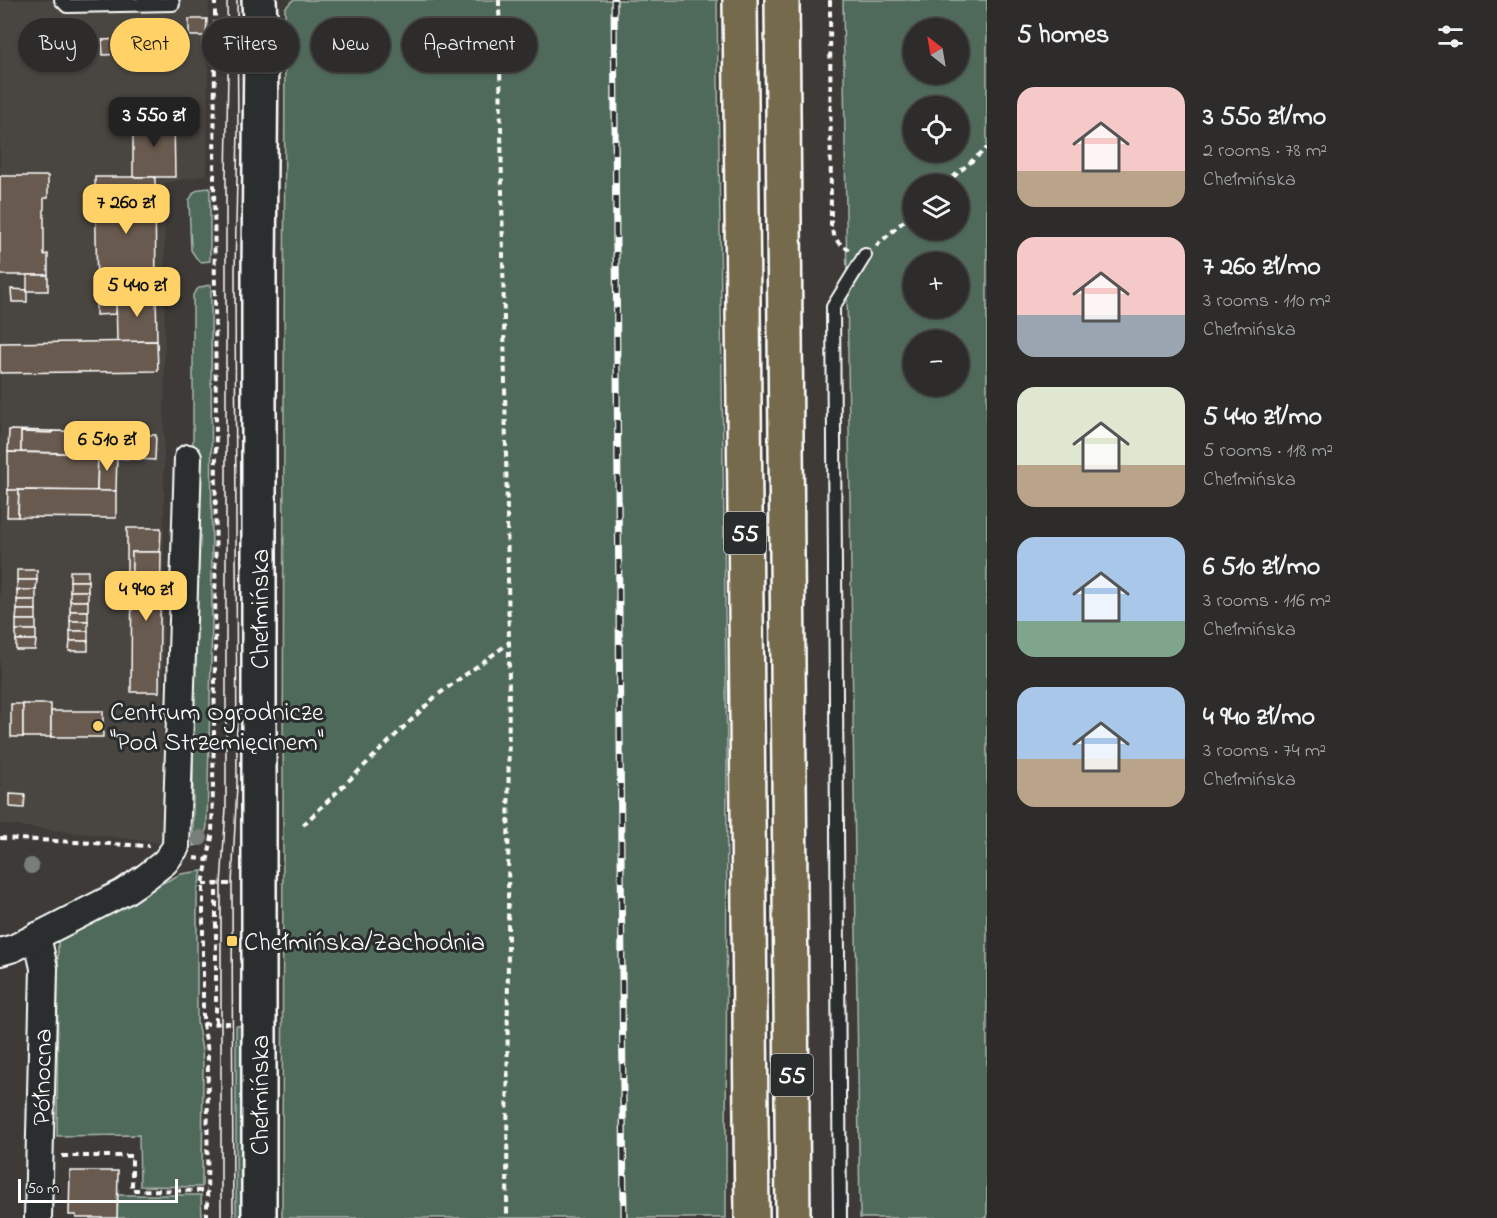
<!DOCTYPE html>
<html lang="en">
<head>
<meta charset="utf-8">
<style>
  :root { --surface:#2e2c2a; --page:#3a3836; --text:#f1f3f6; --muted:#a7a7a8; --line:#494847; --accent:#ffd166 }
  body { margin:0; font-family:"Indie Flower",sans-serif; background:var(--page); color:var(--text); height:100vh; display:flex; flex-direction:column; font-size:22px; white-space:nowrap }
  * { box-sizing:border-box; margin:0 }
  p { font-size:20px; color:var(--muted) }
  .icon { flex:none; width:33px; height:33px; fill:none; stroke:currentColor; stroke-width:2; stroke-linecap:round; stroke-linejoin:round }
  .map { position:relative; flex:1; overflow:hidden }
  .side { display:flex; flex-direction:column; background:var(--surface); width:510px }
  .side>* { flex:none }
  .guide { position:absolute; left:18px; top:18px; width:570px; height:54px; display:flex; gap:12px }
  .needle { width:39px; rotate:329deg }
  .tools { position:absolute; left:903px; top:18px; display:grid; gap:12px }
  .tools a { display:grid; place-items:center; width:66px; height:66px; border-radius:50%; background:var(--surface); box-shadow:0 2px 4px #0004,0 0 0 2px var(--line); font-size:30px }
  .scale { position:absolute; left:18px; bottom:15px; width:160px; box-sizing:border-box; padding-left:6px; border:3px solid #fff; border-top:0; font-size:16px; line-height:21px; white-space:nowrap; color:#fff; -webkit-text-stroke:4px #2a2d2e; paint-order:stroke }
  .price { position:absolute; translate:-50% -51px; padding:0 14px; border-radius:12px; background:var(--accent); color:#111; font-size:20px; line-height:39px; filter:drop-shadow(0 2px 3px #0008) }
  .price::after { content:''; position:absolute; left:50%; top:36px; width:18px; height:14px; margin-left:-9px; background:inherit; clip-path:polygon(0 0,100% 0,50% 100%) }
  .price.on { background:#222; color:#fff }
  ul { padding:0; list-style:none }
  li { display:flex; align-items:center; gap:18px; height:150px; padding:0 30px }
  li span { display:grid; place-items:center; flex:none; width:168px; height:120px; border-radius:18px; color:#555 }
  li>.icon { margin-inline-start:auto }
  span .icon { width:72px; height:72px; fill:#fffc; stroke-width:1 }
  li b { font-size:26px }
  h2 { display:flex; justify-content:space-between; align-items:center; height:72px; padding:0 30px; font-size:26px }
  .tag { padding:0 21px; border-radius:27px; background:var(--surface); box-shadow:0 2px 4px #0004,0 0 0 2px var(--line); font-size:21px; line-height:54px }
  .tag.on { background:var(--accent); color:#111 }
  main { display:flex; flex:1; min-height:0 }
  .map>svg:first-child { display:block }
  .built { fill:#4a443f }
  .green { fill:#506b5a; stroke:#a8b5ac; stroke-width:1.5; fill-rule:evenodd }
  .building { fill:#695a50; stroke:#fff; stroke-width:1.5 }
  .lines { fill:none; stroke-linecap:round; stroke-linejoin:round }
  .service-casing { stroke:#fff; stroke-width:16 }
  .minor-casing { stroke:#fff; stroke-width:30 }
  .secondary-casing { stroke:#fff; stroke-width:38 }
  .primary-casing { stroke:#fff; stroke-width:38 }
  .path { stroke:#fff; stroke-width:4; stroke-dasharray:6 4.5; stroke-linecap:butt }
  .service { stroke:#2a2d2e; stroke-width:12 }
  .minor { stroke:#2a2d2e; stroke-width:26 }
  .secondary { stroke:#2a2d2e; stroke-width:33 }
  .primary { stroke:#746b4b; stroke-width:33 }
  .tram { stroke:#fff; stroke-width:1.5 }
  .rail-casing { stroke:#fff; stroke-width:7 }
  .rail { stroke:#2a2d2e; stroke-width:4.5; stroke-dasharray:14; stroke-linecap:butt }
  .tree { fill:#787e78 }
  .poi-dot { fill:#ffd166; stroke:#2a2d2e; stroke-width:2 }
  .labels { text-anchor:middle; stroke-width:6; stroke-linejoin:round; paint-order:stroke }
  .shield { fill:#2a2d2e; stroke:#bfc0c0; stroke-width:1.5 }
  .shield-label { font-size:24px; font-weight:bold; fill:#fff }
  .street-label { font-size:26px; fill:#fff; stroke:#2a2d2e }
  .poi-label { font-size:26px; fill:#fff; stroke:#2a2d2e; text-anchor:start }
</style>
</head>
<body>
<main>
<div class="map">
<svg width="987" height="1218" viewBox="0 0 987 1218">
  <rect width="100%" height="100%" fill="#3d3a38"/>
  <filter id="ink" filterUnits="userSpaceOnUse"><feTurbulence type="fractalNoise" baseFrequency=".0167" numOctaves="2"/><feDisplacementMap in="SourceGraphic" scale="12" xChannelSelector="R" yChannelSelector="G"/><feConvolveMatrix kernelMatrix="1 2 1 2 8 2 1 2 1" color-interpolation-filters="sRGB"/></filter>
  <g filter="url(#ink)">
    <polygon class="built" points="0,0 209,0 207,175 165,183 163,843 0,824"/>
    <g class="green">
      <polygon points="293,0 717,0 727,757 726,1218 282,1218 285,8"/>
      <path d="M 843,0 L 987,0 L 987,1218 L 860,1218 ZM 914,28 L 958,28 L 958,74 L 914,74 ZM 914,106 L 958,106 L 958,152 L 914,152 ZM 914,184 L 958,184 L 958,230 L 914,230 ZM 914,262 L 958,262 L 958,308 L 914,308 ZM 914,340 L 958,340 L 958,386 L 914,386 Z"/>
      <polygon points="210,188 210,261 201,262 197,259 191,250 189,201 194,192 200,189"/>
      <path d="M 211,285 L 212,621 L 207,826 L 203,844 L 193,846 L 193,295 C 197,287 203,286 211,285 Z"/>
      <polygon points="202,871 197,892 197,1022 202,1050 203,1066 202,1187 140,1186 139,1135 57,1136 58,941 60,935 65,931 181,874"/>
      <polygon points="246,1025 246,1218 236,1218 236,1026"/>
      <polygon points="118,1195 201,1195 202,1218 117,1218"/>
    </g>
    <g class="building">
      <polygon points="189,19 207,19 206,36 189,36"/>
      <polygon points="66,31 68,58 57,59 55,32"/>
      <polygon points="122,39 123,54 103,55 102,40"/>
      <polygon points="133,118 174,118 175,177 133,177"/>
      <polygon points="0,176 48,176 48,198 44,198 44,255 48,254 48,275 0,275"/>
      <polygon points="95,177 155,177 156,293 97,294"/>
      <rect x="27" y="275" width="21" height="16"/>
      <polygon points="11,289 27,290 27,302 12,302"/>
      <polygon points="156,293 157,341 117,342 116,294"/>
      <polygon points="96,294 116,294 116,314 96,315"/>
      <polygon points="157,341 158,371 0,373 0,343"/>
      <polygon points="9,430 52,431 52,433 21,432 21,453 8,452"/>
      <polygon points="52,431 118,432 117,454 21,452 21,432 52,433"/>
      <polygon points="117,434 156,435 155,460 117,458"/>
      <polygon points="8,452 98,454 97,491 8,490"/>
      <polygon points="98,454 117,454 116,491 97,491"/>
      <polygon points="8,490 19,490 18,517 7,517"/>
      <polygon points="19,490 116,491 116,518 18,517"/>
      <polygon points="127,528 161,528 160,552 132,552 132,573 127,573"/>
      <polygon points="132,552 161,552 159,692 131,692"/>
      <rect x="17" y="570" width="20" height="10"/>
      <rect x="70" y="571" width="18" height="10"/>
      <polygon points="17,580 37,580 36,590 17,590"/>
      <rect x="70" y="581" width="18" height="10"/>
      <rect x="17" y="590" width="19" height="10"/>
      <rect x="70" y="591" width="18" height="10"/>
      <rect x="17" y="600" width="19" height="10"/>
      <rect x="70" y="601" width="18" height="10"/>
      <polygon points="17,610 36,610 36,620 16,620"/>
      <rect x="70" y="611" width="18" height="10"/>
      <rect x="16" y="620" width="20" height="10"/>
      <rect x="70" y="621" width="18" height="10"/>
      <rect x="16" y="630" width="20" height="10"/>
      <rect x="70" y="631" width="18" height="10"/>
      <polygon points="16,640 36,640 35,650 16,650"/>
      <polygon points="70,641 88,641 88,651 69,651"/>
      <rect x="11" y="704" width="12" height="33"/>
      <rect x="23" y="704" width="28" height="33"/>
      <rect x="51" y="711" width="52" height="26"/>
      <polygon points="10,794 25,795 24,808 10,807"/>
      <polygon points="70,1171 118,1171 117,1218 76,1218 76,1215 69,1215"/>
    </g>
    <g class="lines">
      <defs>
        <g id="service">
          <polyline points="61,0 67,6 173,4 172,0"/>
          <polyline points="209,44 259,42"/>
          <polyline points="840,1218 833,307 865,255"/>
        </g>
        <g id="minor">
          <polyline points="37,936 44,968 38,1218"/>
          <polyline points="0,952 14,948 124,892 146,877 165,862 176,847 188,458"/>
        </g>
        <polyline id="secondary" points="259,0 261,42 259,273 259,1218"/>
        <g id="primary">
          <polyline points="740,0 752,1218"/>
          <polyline points="782,0 793,1218"/>
        </g>
      </defs>
      <use href="#service" class="service-casing"/>
      <use href="#minor" class="minor-casing"/>
      <use href="#secondary" class="secondary-casing"/>
      <use href="#primary" class="primary-casing"/>
      <g class="path">
        <polyline points="215,0 215,27"/>
        <polyline points="499,0 509,643 507,1218"/>
        <polyline points="830,0 831,229 838,242 849,250"/>
        <polyline points="945,184 987,148"/>
        <polyline points="876,246 914,212"/>
        <polyline points="303,825 436,696 509,643"/>
        <polyline points="0,838 149,846"/>
        <polyline points="194,858 208,860"/>
        <polyline points="203,884 233,884"/>
        <polyline points="216,1023 216,885"/>
        <polyline points="203,1024 232,1023"/>
        <polyline points="62,1156 132,1156 132,1190 207,1191"/>
        <polyline points="207,1218 208,1051 203,1024 203,884 212,837 215,677 216,422 214,178 215,59"/>
      </g>
      <use href="#service" class="service"/>
      <use href="#minor" class="minor"/>
      <use href="#secondary" class="secondary"/>
      <use href="#primary" class="primary"/>
      <g class="tram">
        <polyline points="221,1218 221,885 226,808 226,178 228,72 227,0"/>
        <polyline points="233,1218 232,884 237,785 235,273 238,129 237,0"/>
      </g>
      <defs>
        <polyline id="rail" points="614,0 624,1218"/>
      </defs>
      <use href="#rail" class="rail-casing"/>
      <use href="#rail" class="rail"/>
    </g>
    <g class="tree">
      <circle cx="200" cy="838" r="8"/>
      <circle cx="31" cy="866" r="8"/>
    </g>
  </g>
  <g class="poi-dot">
    <circle cx="98" cy="726" r="6"/>
    <rect x="226" y="935" width="12" height="12" rx="3"/>
  </g>
  <g class="labels">
    <g class="shield">
      <rect x="724" y="512" width="42" height="42" rx="4.5"/>
      <rect x="771" y="1054" width="42" height="42" rx="4.5"/>
    </g>
    <g class="shield-label">
      <text x="745" y="541">55</text>
      <text x="792" y="1083">55</text>
    </g>
    <g class="street-label">
      <text transform="translate(259 609) rotate(-90)" y="9">Chełmińska</text>
      <text transform="translate(41 1077) rotate(-89)" y="9">Północna</text>
      <text transform="translate(259 1095) rotate(-90)" y="9">Chełmińska</text>
    </g>
    <g class="poi-label">
      <text x="110" y="720">Centrum Ogrodnicze<tspan x="110" dy="30">"Pod Strzemięcinem"</tspan></text>
      <text x="244" y="950">Chełmińska/Zachodnia</text>
    </g>
  </g>
</svg>
<div class="tools">
<a><svg class="needle" viewBox="-14 -14 28 28"><path d="M0-13l5 13h-10z" fill="#e53935"/><path d="M0 13l5-13h-10z" fill="#a7a7a8"/></svg></a>
<a><svg class="icon" aria-label="locate" viewBox="0 0 24 24"><circle cx="12" cy="12" r="6"/><path d="M12 2v4M12 18v4M2 12h4M18 12h4"/></svg></a>
<a><svg class="icon" aria-label="layers" viewBox="0 0 24 24"><path d="M12 4l9 5-9 5-9-5zM3 14l9 5 9-5"/></svg></a>
<a>+</a>
<a>−</a>
</div>
<div class="scale">50 m</div>
<b class="price on" style="left:154px;top:148px">3 550 zł</b>
<b class="price" style="left:126px;top:235px">7 260 zł</b>
<b class="price" style="left:137px;top:318px">5 440 zł</b>
<b class="price" style="left:107px;top:472px">6 510 zł</b>
<b class="price" style="left:146px;top:622px">4 940 zł</b>
<div class="guide">
<a class="tag">Buy</a>
<a class="tag on">Rent</a>
<a class="tag">Filters</a>
<a class="tag">New</a>
<a class="tag">Apartment</a>
</div>
</div>
<section class="side">
<h2>5 homes<svg class="icon" aria-label="filters" viewBox="0 0 24 24"><path d="M4 7h16M4 17h16"/><circle cx="9" cy="7" r="2"/><circle cx="15" cy="17" r="2"/></svg></h2>
<ul>
<li><span style="background:linear-gradient(#f6c9c9 70%,#b9a48a 0)"><svg class="icon" aria-label="home" viewBox="0 0 24 24"><path d="M3 11l9-7 9 7M6 9v11h12V9"/></svg></span><div><b>3 550 zł/mo</b><p>2 rooms · 78 m²</p><p>Chełmińska</p></div></li>
<li><span style="background:linear-gradient(#f6c9c9 65%,#9aa5b1 0)"><svg class="icon" aria-label="home" viewBox="0 0 24 24"><path d="M3 11l9-7 9 7M6 9v11h12V9"/></svg></span><div><b>7 260 zł/mo</b><p>3 rooms · 110 m²</p><p>Chełmińska</p></div></li>
<li><span style="background:linear-gradient(#dfe7d0 65%,#b9a48a 0)"><svg class="icon" aria-label="home" viewBox="0 0 24 24"><path d="M3 11l9-7 9 7M6 9v11h12V9"/></svg></span><div><b>5 440 zł/mo</b><p>5 rooms · 118 m²</p><p>Chełmińska</p></div></li>
<li><span style="background:linear-gradient(#a9c7e8 70%,#7fa58c 0)"><svg class="icon" aria-label="home" viewBox="0 0 24 24"><path d="M3 11l9-7 9 7M6 9v11h12V9"/></svg></span><div><b>6 510 zł/mo</b><p>3 rooms · 116 m²</p><p>Chełmińska</p></div></li>
<li><span style="background:linear-gradient(#a9c7e8 60%,#b9a48a 0)"><svg class="icon" aria-label="home" viewBox="0 0 24 24"><path d="M3 11l9-7 9 7M6 9v11h12V9"/></svg></span><div><b>4 940 zł/mo</b><p>3 rooms · 74 m²</p><p>Chełmińska</p></div></li>
</ul>
</section>
</main>
</body>
</html>
